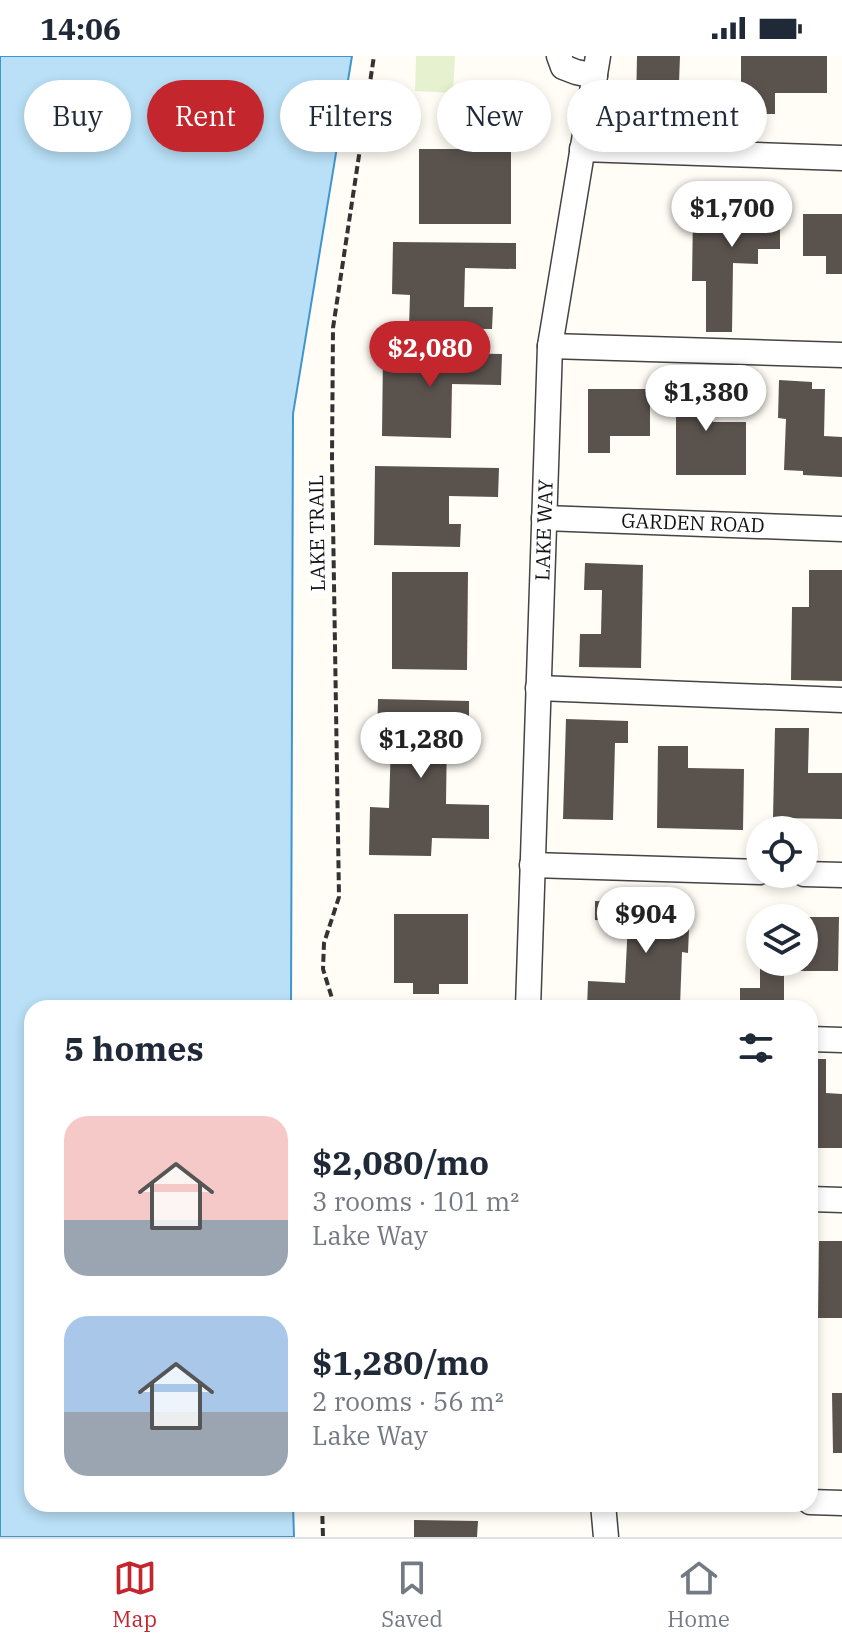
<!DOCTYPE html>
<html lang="en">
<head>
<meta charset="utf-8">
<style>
  :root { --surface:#fff; --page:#f6f6f7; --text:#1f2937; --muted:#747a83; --line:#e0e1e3; --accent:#c4262e }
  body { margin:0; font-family:"IBM Plex Serif",serif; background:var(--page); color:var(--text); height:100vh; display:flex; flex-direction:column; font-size:30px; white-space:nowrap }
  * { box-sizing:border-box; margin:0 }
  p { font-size:26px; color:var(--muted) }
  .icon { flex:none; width:44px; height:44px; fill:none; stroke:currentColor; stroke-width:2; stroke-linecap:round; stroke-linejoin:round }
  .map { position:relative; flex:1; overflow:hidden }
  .side { position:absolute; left:24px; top:944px; width:794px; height:512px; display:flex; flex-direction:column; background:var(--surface); border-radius:24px; box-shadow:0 4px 12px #0003 }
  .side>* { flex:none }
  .hud { position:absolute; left:24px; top:24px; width:794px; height:72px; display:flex; gap:16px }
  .fabs { position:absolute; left:746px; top:760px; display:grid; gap:16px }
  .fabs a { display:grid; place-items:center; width:72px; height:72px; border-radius:50%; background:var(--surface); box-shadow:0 4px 12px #0003; font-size:40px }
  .price { position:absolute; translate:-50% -68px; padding:0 18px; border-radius:28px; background:#fff; color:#222; font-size:26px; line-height:52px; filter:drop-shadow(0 2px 4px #0008) }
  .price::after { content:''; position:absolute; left:50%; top:48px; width:24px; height:18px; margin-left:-12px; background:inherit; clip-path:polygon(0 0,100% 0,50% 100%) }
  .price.selected { background:var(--accent); color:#fff }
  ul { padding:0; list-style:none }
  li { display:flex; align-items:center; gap:24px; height:200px; padding:0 40px }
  li span { display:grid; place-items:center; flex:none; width:224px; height:160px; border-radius:24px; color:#555 }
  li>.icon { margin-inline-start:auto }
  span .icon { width:96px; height:96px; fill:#fffc; stroke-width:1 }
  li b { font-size:34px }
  h2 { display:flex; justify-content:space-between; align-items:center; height:96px; padding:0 40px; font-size:34px }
  .pill { padding:0 28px; border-radius:36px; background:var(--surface); box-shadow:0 4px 12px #0003; font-size:28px; line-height:72px }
  .pill.selected { background:var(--accent); color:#fff }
  .status { display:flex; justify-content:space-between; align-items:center; height:56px; padding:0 40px; background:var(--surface); direction:ltr }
  .status svg { height:22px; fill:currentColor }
  .dock { display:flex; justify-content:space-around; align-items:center; height:112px; border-top:2px solid var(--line); background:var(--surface); font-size:22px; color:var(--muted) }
  .dock a { display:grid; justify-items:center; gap:4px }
  .dock .selected { color:var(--accent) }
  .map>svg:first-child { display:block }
  .pitch { fill:#e6f2cf }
  .water { fill:#b9e0f7; stroke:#3f96cf; stroke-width:2 }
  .building { fill:#5a524d }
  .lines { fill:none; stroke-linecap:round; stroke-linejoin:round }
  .minor-casing { stroke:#444; stroke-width:27 }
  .path { stroke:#333; stroke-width:4; stroke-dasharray:8 4; stroke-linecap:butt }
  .minor { stroke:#fff; stroke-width:24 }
  .labels { text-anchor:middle; stroke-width:8; stroke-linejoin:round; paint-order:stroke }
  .street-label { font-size:20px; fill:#111; stroke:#fff }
</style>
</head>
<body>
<div class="status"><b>14:06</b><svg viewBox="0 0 49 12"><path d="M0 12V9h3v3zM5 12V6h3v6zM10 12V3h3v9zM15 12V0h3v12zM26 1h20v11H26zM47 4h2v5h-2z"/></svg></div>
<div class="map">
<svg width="842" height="1481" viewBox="0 0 842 1481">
  <rect width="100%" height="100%" fill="#fffdf5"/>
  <polygon class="pitch" points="416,0 455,0 453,37 415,35"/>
  <polygon class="water" points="0,0 352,0 293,358 291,952 32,952 32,1448 293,1448 294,1481 0,1481"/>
  <g class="building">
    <polygon points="637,0 680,0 679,27 714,28 713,53 636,51"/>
    <polygon points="741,0 827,0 827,37 775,37 775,58 741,58"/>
    <rect x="419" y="93" width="92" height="75"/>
    <polygon points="748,136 780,136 780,193 758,193 758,208 733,207 732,276 706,276 706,225 692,225 693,157 716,157 716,145 748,145"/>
    <polygon points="803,158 842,158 842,218 826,218 826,200 803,200"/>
    <polygon points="393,186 516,187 516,213 465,212 464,251 493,251 492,273 409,272 410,239 392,238"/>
    <polygon points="383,296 502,298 501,329 452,328 451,382 382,380"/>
    <polygon points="676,319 713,319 713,366 746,366 746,419 676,419"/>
    <polygon points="779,324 812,326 812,333 825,333 824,380 842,381 842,421 803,419 803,415 784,414 786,363 778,362"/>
    <polygon points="588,333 650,333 650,380 610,380 610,397 588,397"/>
    <polygon points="375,410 499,412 498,441 449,440 449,468 461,468 460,491 374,489"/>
    <polygon points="585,507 643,509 641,612 579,611 580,578 601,578 602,534 584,534"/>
    <polygon points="809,514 842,514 842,625 791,624 792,551 809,551"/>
    <polygon points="392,516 468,516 467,614 392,613"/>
    <polygon points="378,643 469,645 469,675 447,675 446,748 489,749 489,783 432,782 431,800 369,799 370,751 389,752 391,686 377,686"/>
    <polygon points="566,663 628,665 628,687 615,687 613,764 563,763"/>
    <polygon points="775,672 809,672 808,717 842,717 842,763 773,762"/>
    <polygon points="658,690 688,690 688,712 744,713 743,774 657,772"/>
    <polygon points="595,845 690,849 688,897 682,896 680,950 587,952 588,925 625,927 628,866 595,864"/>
    <polygon points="394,858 468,858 468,928 439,928 439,938 413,938 413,927 394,927"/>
    <polygon points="804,861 839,861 838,915 784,915 784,952 740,952 740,932 760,932 760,906 804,906"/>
    <polygon points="810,1003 826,1003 826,1037 842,1038 842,1092 810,1092"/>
    <polygon points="819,1185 842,1185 842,1262 818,1262"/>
    <polygon points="832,1337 842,1337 842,1397 833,1397"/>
    <polygon points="414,1464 478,1465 477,1481 414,1481"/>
  </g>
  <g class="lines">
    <defs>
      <g id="minor">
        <polyline points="559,0 563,11 576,16 595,20"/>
        <polyline points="582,93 842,102"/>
        <polyline points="550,290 842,299"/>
        <polyline points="544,462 842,473"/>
        <polyline points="538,632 842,644"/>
        <polyline points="532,809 760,816"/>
        <polyline points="804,818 842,819"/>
        <polyline points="528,952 550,290 598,0"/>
        <polyline points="810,983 842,984"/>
        <polyline points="810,1143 842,1144"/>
        <polyline points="810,1446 842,1447"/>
        <polyline points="603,1448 606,1481"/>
      </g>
    </defs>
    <use href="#minor" class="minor-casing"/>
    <g class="path">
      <polyline points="335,952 323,913 324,887 339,841 332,402 333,272 374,0"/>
      <polyline points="322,1448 323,1481"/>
    </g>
    <use href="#minor" class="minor"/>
  </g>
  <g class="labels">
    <g class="street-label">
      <text transform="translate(693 467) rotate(2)" y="7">GARDEN ROAD</text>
      <text transform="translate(544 474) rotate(-88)" y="7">LAKE WAY</text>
      <text transform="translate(317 477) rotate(-91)" y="7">LAKE TRAIL</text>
    </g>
  </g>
</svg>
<div class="fabs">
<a><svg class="icon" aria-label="locate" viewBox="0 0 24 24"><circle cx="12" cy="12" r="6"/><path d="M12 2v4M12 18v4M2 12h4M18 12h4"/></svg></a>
<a><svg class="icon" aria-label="layers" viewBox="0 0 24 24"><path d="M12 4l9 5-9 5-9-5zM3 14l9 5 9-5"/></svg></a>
</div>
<b class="price" style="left:732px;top:193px">$1,700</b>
<b class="price selected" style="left:430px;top:333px">$2,080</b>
<b class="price" style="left:706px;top:377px">$1,380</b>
<b class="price" style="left:421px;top:724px">$1,280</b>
<b class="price" style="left:646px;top:899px">$904</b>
<div class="hud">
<a class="pill">Buy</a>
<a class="pill selected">Rent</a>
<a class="pill">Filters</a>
<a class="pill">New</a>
<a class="pill">Apartment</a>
</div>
<section class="side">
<h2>5 homes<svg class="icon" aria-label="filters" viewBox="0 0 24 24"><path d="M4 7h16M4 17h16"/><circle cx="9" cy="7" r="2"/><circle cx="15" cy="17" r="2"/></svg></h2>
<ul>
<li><span style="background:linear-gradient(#f6c9c9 65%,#9aa5b1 0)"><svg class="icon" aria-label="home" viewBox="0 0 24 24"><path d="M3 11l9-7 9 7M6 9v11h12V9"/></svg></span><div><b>$2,080/mo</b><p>3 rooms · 101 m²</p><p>Lake Way</p></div></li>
<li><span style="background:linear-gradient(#a9c7e8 60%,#9aa5b1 0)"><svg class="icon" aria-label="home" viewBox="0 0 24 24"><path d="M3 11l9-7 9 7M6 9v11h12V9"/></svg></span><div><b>$1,280/mo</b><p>2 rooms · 56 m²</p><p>Lake Way</p></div></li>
</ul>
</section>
</div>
<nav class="dock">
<a class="selected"><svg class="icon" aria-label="map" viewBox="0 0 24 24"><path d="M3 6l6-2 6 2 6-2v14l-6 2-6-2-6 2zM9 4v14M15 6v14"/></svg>Map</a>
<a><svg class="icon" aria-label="saved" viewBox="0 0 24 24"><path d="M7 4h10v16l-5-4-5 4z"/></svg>Saved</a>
<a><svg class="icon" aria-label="home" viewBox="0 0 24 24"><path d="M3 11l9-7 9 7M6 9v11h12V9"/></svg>Home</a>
</nav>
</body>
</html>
